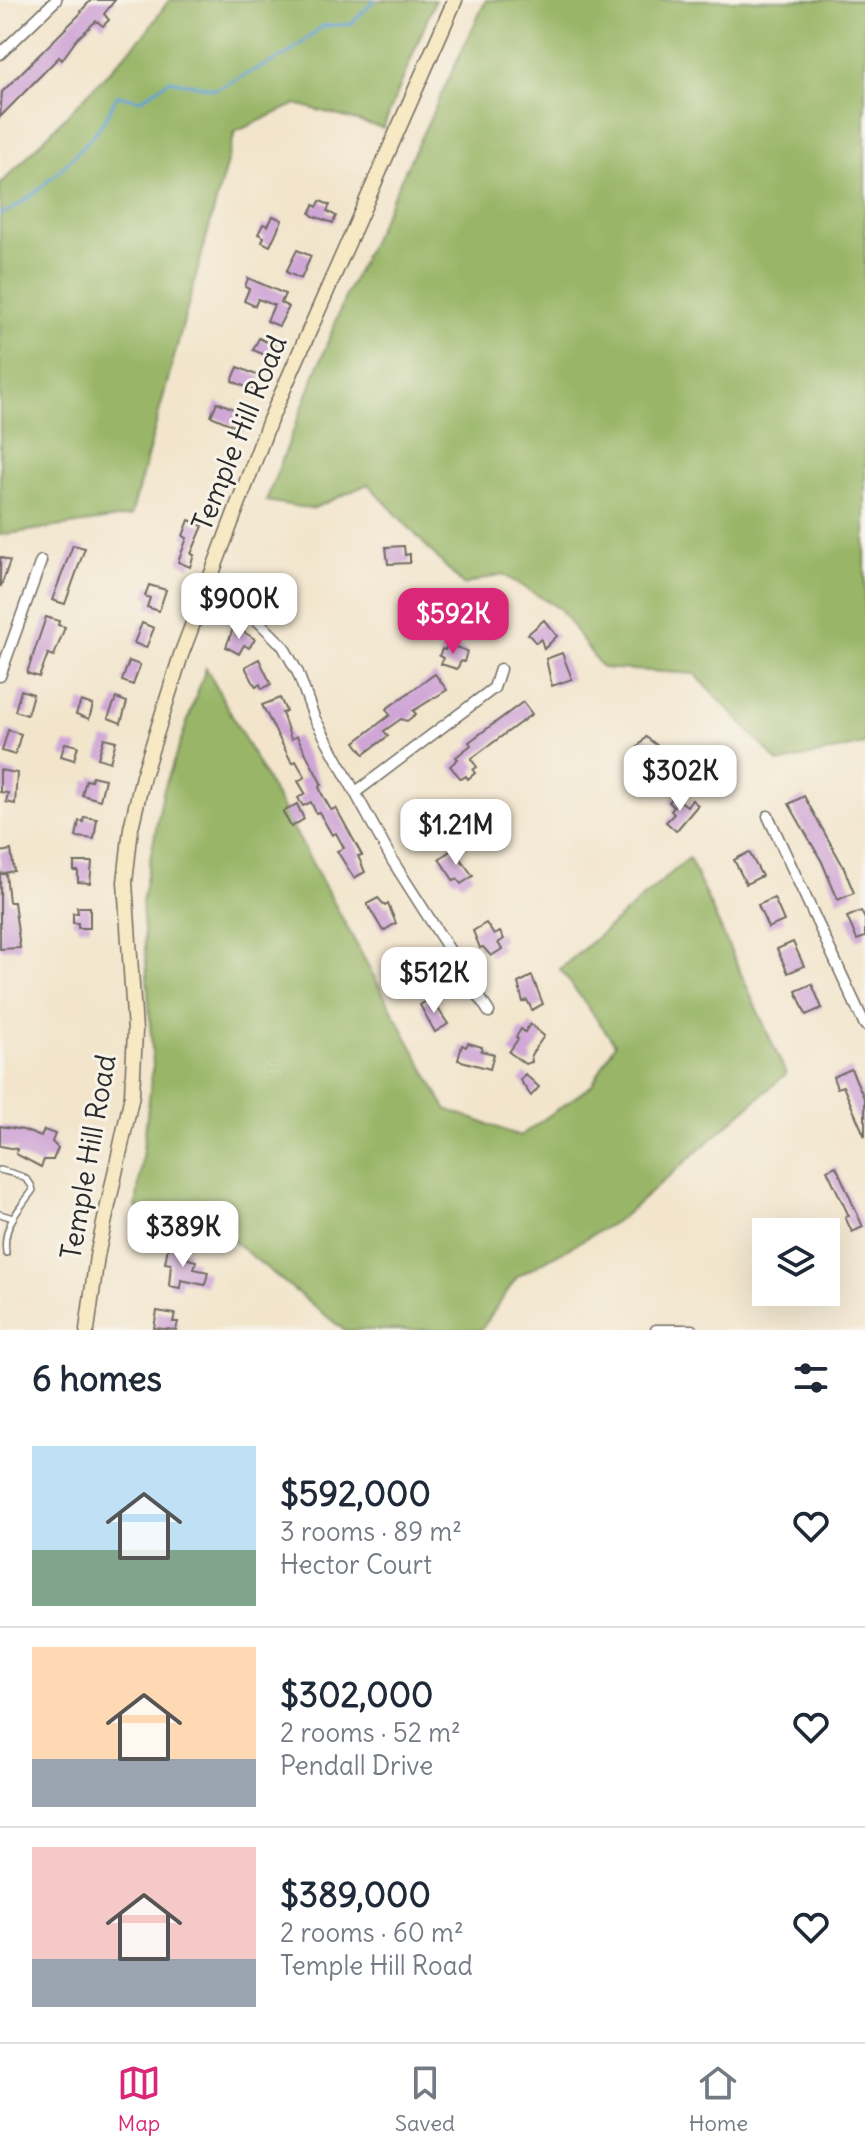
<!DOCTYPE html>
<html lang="en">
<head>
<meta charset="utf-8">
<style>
  :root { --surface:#fff; --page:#f6f6f7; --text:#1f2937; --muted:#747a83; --line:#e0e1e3; --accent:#db2777 }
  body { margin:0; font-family:Delius,sans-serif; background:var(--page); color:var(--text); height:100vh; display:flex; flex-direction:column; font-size:30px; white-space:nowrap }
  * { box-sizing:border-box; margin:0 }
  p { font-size:26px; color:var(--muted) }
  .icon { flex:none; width:44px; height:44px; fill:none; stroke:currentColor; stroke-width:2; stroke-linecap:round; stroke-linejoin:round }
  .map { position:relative; height:1330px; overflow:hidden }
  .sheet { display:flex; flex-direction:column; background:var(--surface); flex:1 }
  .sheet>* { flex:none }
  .tools { position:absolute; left:752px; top:1218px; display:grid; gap:16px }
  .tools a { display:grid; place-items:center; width:88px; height:88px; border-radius:0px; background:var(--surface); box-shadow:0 8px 32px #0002; font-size:40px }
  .price { position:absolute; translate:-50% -68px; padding:0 18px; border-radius:16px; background:#fff; color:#222; font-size:26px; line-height:52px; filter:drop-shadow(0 2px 4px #0008) }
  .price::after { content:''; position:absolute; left:50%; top:48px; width:24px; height:18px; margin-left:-12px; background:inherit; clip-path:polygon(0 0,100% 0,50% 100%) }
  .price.on { background:var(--accent); color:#fff }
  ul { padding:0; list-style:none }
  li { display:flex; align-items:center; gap:24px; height:200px; padding:0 32px }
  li+li { border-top:2px solid var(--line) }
  li span { display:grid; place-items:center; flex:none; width:224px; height:160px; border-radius:0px; color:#555 }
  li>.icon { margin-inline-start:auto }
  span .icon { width:96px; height:96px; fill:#fffc; stroke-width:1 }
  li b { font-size:34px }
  h2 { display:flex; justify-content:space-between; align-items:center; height:96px; padding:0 32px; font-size:34px }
  .tab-bar { display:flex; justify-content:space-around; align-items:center; height:112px; border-top:2px solid var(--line); background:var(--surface); font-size:22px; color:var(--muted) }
  .tab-bar a { display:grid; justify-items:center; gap:4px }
  .tab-bar .on { color:var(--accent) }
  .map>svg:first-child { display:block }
  .forest { fill:#99b668; stroke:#62704a; stroke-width:2 }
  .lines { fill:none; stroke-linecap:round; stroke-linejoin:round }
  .stream { stroke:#62a1d4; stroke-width:3 }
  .building { fill:#cfa5d6 }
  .lane-casing { stroke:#716c63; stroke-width:8 }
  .street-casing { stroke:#716c63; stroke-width:13 }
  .secondary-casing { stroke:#716c63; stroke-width:17 }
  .lane { stroke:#fff; stroke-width:5 }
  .street { stroke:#fff; stroke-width:10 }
  .secondary { stroke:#f7e9c3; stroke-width:14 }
  .labels { text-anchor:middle; stroke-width:6; stroke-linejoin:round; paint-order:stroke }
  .street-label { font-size:28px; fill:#2b2b2b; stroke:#f7f3e8 }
</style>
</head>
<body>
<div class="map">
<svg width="865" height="1330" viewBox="0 0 865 1330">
  <rect width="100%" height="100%" fill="#f7f3e8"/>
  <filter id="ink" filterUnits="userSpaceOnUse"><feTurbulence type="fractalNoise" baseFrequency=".0125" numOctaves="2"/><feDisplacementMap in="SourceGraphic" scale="16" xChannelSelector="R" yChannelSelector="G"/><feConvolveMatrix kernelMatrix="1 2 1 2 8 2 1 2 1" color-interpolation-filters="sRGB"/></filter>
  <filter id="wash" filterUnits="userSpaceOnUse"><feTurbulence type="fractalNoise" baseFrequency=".006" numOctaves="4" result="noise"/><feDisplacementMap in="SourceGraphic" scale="32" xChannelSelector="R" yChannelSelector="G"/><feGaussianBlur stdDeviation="1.8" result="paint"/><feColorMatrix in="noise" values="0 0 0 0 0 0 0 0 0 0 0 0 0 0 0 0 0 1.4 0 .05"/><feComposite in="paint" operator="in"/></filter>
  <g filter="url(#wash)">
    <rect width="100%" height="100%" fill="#f2e5cc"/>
    <g class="forest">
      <polygon points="169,0 435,0 383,128 296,104 235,132 131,516 0,535 0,185 145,34"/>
      <polygon points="486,0 865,0 865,744 779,763 695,674 602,668 560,609 502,574 463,585 368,484 312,509 266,501 346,295"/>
      <polygon points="206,668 446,1109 520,1136 592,1085 615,1044 560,969 689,858 786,1074 620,1219 517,1277 481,1330 344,1330 228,1237 136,1208 153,1065 142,901 163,792"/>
    </g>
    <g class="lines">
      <path class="stream" d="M 0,214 C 25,208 93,141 106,117 C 111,110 113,102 118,95 L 140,100 L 170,80 L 216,89 L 288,54 L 323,26 L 351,24 L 375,0"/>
    </g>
    <g id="blocks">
      <g class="building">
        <polygon points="91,0 115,0 104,14 109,20 103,26 96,21 77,39 62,60 59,57 0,117 2,92 82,12 81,11"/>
        <polygon points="320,201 330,205 327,211 336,216 333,223 313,216 310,213 314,205 317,207"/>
        <polygon points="273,216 282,220 270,246 262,242 264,237 258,234 263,224 268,226"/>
        <polygon points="297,250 311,256 301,279 286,272"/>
        <polygon points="248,278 285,294 281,303 289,307 279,326 267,321 274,305 258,299 255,306 244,301 249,289 245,287"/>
        <polygon points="259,338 275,346 270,357 253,350"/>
        <polygon points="238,367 261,377 255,391 232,381"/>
        <polygon points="217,402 245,413 239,428 211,416"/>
        <polygon points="189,520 203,526 191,554 194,555 190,567 178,562 187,538 183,536"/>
        <polygon points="73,545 85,548 65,604 52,600"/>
        <polygon points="404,546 405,555 410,554 410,563 388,564 386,547"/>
        <polygon points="0,557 10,561 1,586 0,585"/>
        <polygon points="149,585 166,590 159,611 147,607 150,598 145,596"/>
        <polygon points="496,612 501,627 473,638 467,622"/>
        <polygon points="46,617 59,621 58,625 65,627 54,656 48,654 39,677 27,673"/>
        <polygon points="544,620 557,636 544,649 541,639 536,643 528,634"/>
        <polygon points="142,623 154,628 146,648 134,643"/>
        <polygon points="234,626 255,639 249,648 244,645 239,654 226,647"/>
        <polygon points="448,644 467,651 464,662 461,661 457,669 441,664 443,658 439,656 442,649 445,650"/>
        <polygon points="562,653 572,679 552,686 546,659"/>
        <polygon points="259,659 271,684 262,689 260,684 256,687 246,669 246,666"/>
        <polygon points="129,661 140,665 133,685 122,681"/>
        <polygon points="435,674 447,690 413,711 416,714 407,721 401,719 384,731 388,736 364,754 355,742 390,715 386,709"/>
        <polygon points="21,690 33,694 27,715 15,711"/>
        <polygon points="116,698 127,702 121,723 108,718"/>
        <polygon points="280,698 286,711 282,713 291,739 297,736 322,785 319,787 323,796 331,810 336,808 362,855 358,856 365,872 354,878 337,851 344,848 336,833 332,835 319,812 316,813 311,802 303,806 298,798 305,793 298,781 305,777 296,761 292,763 262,705"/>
        <polygon points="81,701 93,705 89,719 76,714"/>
        <polygon points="523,702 532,714 471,759 477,767 473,770 475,773 468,779 466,776 461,779 450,766 458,759 456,757 471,745 469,742"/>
        <polygon points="8,730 21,734 15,755 2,751"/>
        <polygon points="646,737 659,747 647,762 634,752"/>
        <polygon points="104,738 116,741 110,762 98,758"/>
        <polygon points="65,743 78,746 74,760 61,756"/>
        <polygon points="0,770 17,773 15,804 6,802 8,793 0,792"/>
        <polygon points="92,776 105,779 100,800 82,795 86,780 91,781"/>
        <polygon points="674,796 687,806 692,800 698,805 676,831 666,822 674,814 671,811 674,807 669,802"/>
        <polygon points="804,796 843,866 854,893 838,900 822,862 789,804"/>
        <polygon points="297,804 304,819 291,827 283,812"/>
        <polygon points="426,810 435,823 425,830 415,817"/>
        <polygon points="84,817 97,819 94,839 76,837 79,821 83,822"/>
        <polygon points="453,849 473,876 461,884 457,879 454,881 439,859"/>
        <polygon points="11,850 14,871 0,874 0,852"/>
        <polygon points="749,852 762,876 746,884 734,860"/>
        <polygon points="74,862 92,862 90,883 78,882 78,871 74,871"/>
        <polygon points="0,874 6,874 9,902 14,902 20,948 0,949"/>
        <polygon points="378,898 385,906 388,904 396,923 383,931 367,904"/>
        <polygon points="774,898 784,921 768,928 758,905"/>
        <polygon points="77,907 90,907 90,928 78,928 78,923 73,923 73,913 78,913"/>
        <polygon points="861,911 865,919 865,937 857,940 847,917"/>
        <polygon points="486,923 494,935 500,932 504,939 498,943 502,949 491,956 483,947 480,948 473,931"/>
        <polygon points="793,942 804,966 788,973 777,949"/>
        <polygon points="412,951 418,959 420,958 425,970 412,979 399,959"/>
        <polygon points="532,976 543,1004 532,1010 527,1000 523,1002 518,983"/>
        <polygon points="812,984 822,1008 806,1015 796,991"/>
        <polygon points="431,998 448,1024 435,1032 420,1005"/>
        <polygon points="530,1024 544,1036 531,1055 532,1062 525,1064 509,1052 518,1039 516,1037 521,1029 525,1032"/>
        <polygon points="468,1043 482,1047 481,1051 494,1054 490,1069 458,1060 462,1045 466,1047"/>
        <polygon points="851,1069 865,1100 865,1137 843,1086 837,1088 833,1077"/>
        <polygon points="525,1074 539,1087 531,1096 520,1080"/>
        <polygon points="0,1126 23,1130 41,1137 44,1130 55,1134 52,1142 58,1148 53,1160 44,1160 41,1167 16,1154 17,1149 0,1146"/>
        <polygon points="836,1166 863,1227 852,1232 845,1217 849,1216 827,1170"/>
        <polygon points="168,1247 189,1251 188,1259 196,1261 194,1269 208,1272 205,1285 181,1280 180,1288 169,1286 171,1264 165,1263"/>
        <polygon points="157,1311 175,1314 173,1322 178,1322 176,1330 154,1328"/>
      </g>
    </g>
  </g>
  <g filter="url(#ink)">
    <use href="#blocks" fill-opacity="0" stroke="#716c63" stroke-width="2"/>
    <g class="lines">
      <defs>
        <g id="lane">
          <path d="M 0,1170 C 14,1174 29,1175 33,1190 C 18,1211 2,1226 6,1253"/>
          <polyline points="0,1214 13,1218"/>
        </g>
        <g id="street">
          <polyline points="0,54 56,0"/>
          <polyline points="205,591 234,604 254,617 283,646 298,673 314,717 392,860 489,1012"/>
          <polyline points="0,676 41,561"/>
          <polyline points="356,792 494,688 500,669"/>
          <polyline points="768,816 865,1025"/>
          <polyline points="656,1330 692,1330"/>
        </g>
        <polyline id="secondary" points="87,1330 97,1256 132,1095 135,1031 125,882 131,828 143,776 181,655 270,420 455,0"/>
      </defs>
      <use href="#lane" class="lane-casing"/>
      <use href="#street" class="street-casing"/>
      <use href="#secondary" class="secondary-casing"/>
      <use href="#lane" class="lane"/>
      <use href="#street" class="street"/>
      <use href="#secondary" class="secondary"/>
    </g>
  </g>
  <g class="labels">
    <g class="street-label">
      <text transform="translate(239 433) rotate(-68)" y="10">Temple Hill Road</text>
      <text transform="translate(88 1157) rotate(-80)" y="10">Temple Hill Road</text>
    </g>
  </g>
</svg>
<div class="tools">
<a><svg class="icon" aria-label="layers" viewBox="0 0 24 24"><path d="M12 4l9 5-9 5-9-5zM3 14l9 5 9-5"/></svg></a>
</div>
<b class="price" style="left:239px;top:641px">$900K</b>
<b class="price on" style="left:453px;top:656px">$592K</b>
<b class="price" style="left:680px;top:813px">$302K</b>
<b class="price" style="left:456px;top:867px">$1.21M</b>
<b class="price" style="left:434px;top:1015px">$512K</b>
<b class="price" style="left:183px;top:1269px">$389K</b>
</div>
<section class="sheet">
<h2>6 homes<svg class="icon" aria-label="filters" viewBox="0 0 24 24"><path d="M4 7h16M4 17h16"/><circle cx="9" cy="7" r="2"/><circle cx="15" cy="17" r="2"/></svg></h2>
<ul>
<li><span style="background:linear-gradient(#bfe0f5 65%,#7fa58c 0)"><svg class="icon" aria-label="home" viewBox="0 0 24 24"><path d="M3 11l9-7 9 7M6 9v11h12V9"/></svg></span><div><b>$592,000</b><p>3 rooms · 89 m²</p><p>Hector Court</p></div><svg class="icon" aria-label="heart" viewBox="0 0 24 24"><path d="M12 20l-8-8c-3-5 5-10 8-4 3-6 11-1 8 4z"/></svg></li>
<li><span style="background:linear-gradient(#ffd9b3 70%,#9aa5b1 0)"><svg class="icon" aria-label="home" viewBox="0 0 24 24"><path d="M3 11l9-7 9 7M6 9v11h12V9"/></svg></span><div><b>$302,000</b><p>2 rooms · 52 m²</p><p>Pendall Drive</p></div><svg class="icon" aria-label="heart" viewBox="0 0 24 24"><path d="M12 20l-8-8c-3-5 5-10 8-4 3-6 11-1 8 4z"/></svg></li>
<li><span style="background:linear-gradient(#f6c9c9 70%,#9aa5b1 0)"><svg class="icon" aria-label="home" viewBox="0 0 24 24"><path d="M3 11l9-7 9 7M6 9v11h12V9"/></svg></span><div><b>$389,000</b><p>2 rooms · 60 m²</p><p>Temple Hill Road</p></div><svg class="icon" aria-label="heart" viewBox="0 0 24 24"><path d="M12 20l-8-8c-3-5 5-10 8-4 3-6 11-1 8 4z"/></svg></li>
</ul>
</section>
<nav class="tab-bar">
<a class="on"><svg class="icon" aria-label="map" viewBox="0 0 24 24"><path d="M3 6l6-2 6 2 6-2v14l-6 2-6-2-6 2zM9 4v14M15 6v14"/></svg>Map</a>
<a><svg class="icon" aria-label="saved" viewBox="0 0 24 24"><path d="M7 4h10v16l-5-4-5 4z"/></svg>Saved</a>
<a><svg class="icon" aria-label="home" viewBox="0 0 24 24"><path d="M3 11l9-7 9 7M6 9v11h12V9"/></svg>Home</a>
</nav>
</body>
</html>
